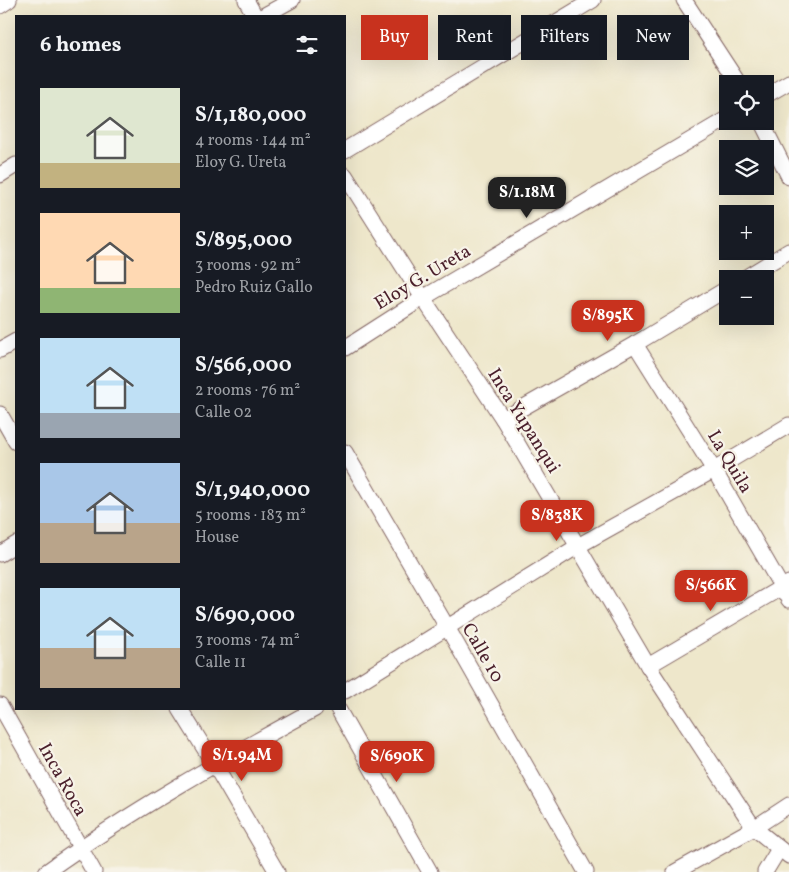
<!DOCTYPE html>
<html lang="en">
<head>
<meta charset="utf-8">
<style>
  :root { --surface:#171b24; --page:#242831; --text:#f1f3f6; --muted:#9ea1a6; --accent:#c8321e }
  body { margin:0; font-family:Vollkorn,serif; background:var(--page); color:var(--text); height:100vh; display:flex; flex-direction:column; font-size:19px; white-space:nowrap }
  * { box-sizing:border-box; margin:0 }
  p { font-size:16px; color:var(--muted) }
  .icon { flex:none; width:28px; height:28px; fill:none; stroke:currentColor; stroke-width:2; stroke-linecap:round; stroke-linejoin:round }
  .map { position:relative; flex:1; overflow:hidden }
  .side { position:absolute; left:15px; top:15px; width:331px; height:695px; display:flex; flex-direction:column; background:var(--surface); border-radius:0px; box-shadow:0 5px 20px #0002 }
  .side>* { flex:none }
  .guide { position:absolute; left:361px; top:15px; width:352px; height:45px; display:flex; gap:10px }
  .fabs { position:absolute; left:719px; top:75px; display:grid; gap:10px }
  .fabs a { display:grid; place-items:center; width:55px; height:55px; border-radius:0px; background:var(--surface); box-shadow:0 5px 20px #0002; font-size:25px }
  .price { position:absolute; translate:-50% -42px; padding:0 11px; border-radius:10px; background:var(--accent); color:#fff; font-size:16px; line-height:32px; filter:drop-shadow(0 1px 2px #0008) }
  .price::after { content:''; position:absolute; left:50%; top:30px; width:15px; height:11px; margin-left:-8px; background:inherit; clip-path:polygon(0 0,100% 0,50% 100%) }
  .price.active { background:#222; color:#fff }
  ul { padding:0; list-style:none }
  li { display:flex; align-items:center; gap:15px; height:125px; padding:0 25px }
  li span { display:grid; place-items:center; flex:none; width:140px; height:100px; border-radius:0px; color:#555 }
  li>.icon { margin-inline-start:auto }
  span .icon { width:60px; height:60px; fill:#fffc; stroke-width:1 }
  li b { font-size:21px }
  h2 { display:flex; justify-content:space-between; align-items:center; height:60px; padding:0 25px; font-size:21px }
  .tag { padding:0 18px; border-radius:0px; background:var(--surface); box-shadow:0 5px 20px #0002; font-size:18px; line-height:45px }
  .tag.active { background:var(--accent); color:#fff }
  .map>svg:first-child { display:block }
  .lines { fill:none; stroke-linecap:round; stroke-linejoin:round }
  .street-casing { stroke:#836563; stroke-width:17 }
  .street { stroke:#fff; stroke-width:15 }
  .labels { text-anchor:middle; stroke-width:4.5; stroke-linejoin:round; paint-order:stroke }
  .street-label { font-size:19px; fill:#4a1f2b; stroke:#f7f3e8 }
</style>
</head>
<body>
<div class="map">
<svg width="789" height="872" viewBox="0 0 789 872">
  <rect width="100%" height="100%" fill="#f7f3e8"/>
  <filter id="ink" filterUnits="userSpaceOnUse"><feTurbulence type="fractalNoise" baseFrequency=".02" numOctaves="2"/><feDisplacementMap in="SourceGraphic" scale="10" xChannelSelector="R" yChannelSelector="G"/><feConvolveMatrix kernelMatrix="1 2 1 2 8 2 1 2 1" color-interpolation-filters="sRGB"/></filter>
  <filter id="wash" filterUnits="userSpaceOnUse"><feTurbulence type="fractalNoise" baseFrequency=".0096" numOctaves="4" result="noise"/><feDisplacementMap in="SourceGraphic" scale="20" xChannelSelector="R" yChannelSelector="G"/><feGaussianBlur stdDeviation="1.12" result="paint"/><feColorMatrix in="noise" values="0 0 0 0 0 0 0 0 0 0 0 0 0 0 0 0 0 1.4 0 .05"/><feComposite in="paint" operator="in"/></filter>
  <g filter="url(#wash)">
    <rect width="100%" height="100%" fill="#eee7cb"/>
  </g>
  <g filter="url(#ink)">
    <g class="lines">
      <defs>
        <g id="street">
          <polyline points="246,0 255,16"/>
          <polyline points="684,0 739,84"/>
          <polyline points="0,6 9,0"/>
          <polyline points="263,16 292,0"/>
          <polyline points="765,96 789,82"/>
          <polyline points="761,121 789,177"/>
          <polyline points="345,150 593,0"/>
          <polyline points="0,175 16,165"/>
          <polyline points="345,175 423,298 503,419 648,666 754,828 789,856"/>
          <polyline points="743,279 789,251"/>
          <polyline points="635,344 714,470 789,600"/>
          <polyline points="345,348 423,298 728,118"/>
          <polyline points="0,350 16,341"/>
          <polyline points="0,414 16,442"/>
          <polyline points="503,419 635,344 728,288"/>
          <polyline points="345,452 447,627 586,872"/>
          <polyline points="0,554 16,544"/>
          <polyline points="648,666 789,583"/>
          <polyline points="345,691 578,546 714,470 789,425"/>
          <polyline points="0,705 94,872"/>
          <polyline points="180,709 214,764 277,872"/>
          <polyline points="338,709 430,872"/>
          <path d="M 46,872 C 131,811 223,759 315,709"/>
          <polyline points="675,872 754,828 789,805"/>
          <polyline points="765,872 779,849"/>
        </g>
      </defs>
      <use href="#street" class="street-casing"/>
      <use href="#street" class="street"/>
    </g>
  </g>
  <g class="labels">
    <g class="street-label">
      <text transform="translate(422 276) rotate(-31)" y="7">Eloy G. Ureta</text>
      <text transform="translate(525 420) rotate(58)" y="7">Inca Yupanqui</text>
      <text transform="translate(731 461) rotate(59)" y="7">La Quila</text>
      <text transform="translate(484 652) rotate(60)" y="7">Calle 10</text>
      <text transform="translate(64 779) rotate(61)" y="7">Inca Roca</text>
    </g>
  </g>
</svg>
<div class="fabs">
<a><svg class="icon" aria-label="locate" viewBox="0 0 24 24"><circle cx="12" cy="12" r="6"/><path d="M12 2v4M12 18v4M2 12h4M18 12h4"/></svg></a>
<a><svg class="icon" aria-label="layers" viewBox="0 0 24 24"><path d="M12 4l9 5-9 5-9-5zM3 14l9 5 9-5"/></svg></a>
<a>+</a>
<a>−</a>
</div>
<b class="price active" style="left:527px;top:219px">S/1.18M</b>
<b class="price" style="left:608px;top:342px">S/895K</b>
<b class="price" style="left:557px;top:542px">S/838K</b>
<b class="price" style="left:711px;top:612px">S/566K</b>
<b class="price" style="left:242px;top:782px">S/1.94M</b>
<b class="price" style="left:397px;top:783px">S/690K</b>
<div class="guide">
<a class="tag active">Buy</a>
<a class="tag">Rent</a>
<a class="tag">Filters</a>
<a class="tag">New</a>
</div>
<section class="side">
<h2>6 homes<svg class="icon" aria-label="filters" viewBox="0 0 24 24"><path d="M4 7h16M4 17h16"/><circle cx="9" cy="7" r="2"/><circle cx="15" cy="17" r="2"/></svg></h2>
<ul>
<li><span style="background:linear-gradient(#dfe7d0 75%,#c2b280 0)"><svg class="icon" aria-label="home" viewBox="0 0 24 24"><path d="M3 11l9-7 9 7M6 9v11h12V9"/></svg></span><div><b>S/1,180,000</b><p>4 rooms · 144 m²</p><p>Eloy G. Ureta</p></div></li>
<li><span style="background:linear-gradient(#ffd9b3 75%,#8fb573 0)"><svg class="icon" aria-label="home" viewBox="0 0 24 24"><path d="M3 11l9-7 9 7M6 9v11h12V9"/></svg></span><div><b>S/895,000</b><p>3 rooms · 92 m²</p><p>Pedro Ruiz Gallo</p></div></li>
<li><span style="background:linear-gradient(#bfe0f5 75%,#9aa5b1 0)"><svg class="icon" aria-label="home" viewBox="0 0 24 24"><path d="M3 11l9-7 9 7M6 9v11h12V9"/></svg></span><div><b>S/566,000</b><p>2 rooms · 76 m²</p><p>Calle 02</p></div></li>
<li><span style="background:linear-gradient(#a9c7e8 60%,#b9a48a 0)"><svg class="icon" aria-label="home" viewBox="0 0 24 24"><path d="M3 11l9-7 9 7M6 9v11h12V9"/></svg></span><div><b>S/1,940,000</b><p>5 rooms · 183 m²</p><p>House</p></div></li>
<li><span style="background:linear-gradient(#bfe0f5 60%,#b9a48a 0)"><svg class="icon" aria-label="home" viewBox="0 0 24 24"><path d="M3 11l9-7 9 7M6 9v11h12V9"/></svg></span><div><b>S/690,000</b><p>3 rooms · 74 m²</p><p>Calle 11</p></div></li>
</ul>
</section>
</div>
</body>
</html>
